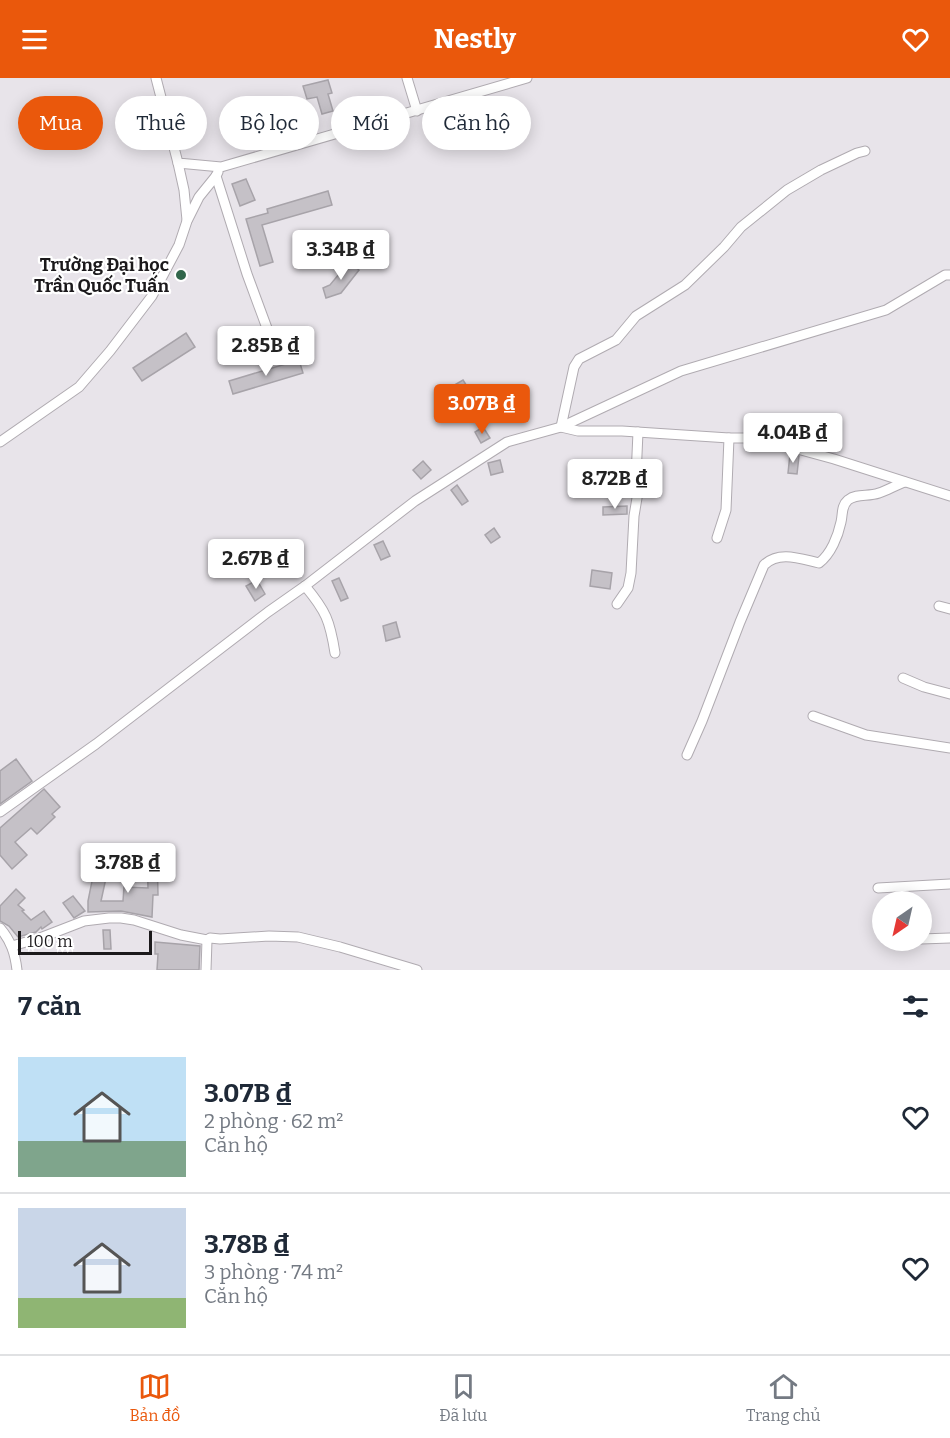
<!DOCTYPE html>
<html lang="vi">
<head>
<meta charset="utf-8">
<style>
  :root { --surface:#fff; --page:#f6f6f7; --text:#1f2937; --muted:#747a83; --line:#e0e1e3; --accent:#ea580c }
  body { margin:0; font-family:Bitter,serif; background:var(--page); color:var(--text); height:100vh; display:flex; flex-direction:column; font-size:22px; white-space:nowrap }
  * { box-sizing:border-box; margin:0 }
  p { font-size:20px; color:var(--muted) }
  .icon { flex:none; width:33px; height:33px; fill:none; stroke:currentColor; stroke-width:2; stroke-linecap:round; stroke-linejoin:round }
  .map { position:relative; height:892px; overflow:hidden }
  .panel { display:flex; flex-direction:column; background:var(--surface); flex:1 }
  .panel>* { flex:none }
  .banner { position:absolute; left:18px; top:18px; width:600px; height:54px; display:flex; gap:12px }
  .needle { width:39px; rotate:214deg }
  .buttons { position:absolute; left:872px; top:813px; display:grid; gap:12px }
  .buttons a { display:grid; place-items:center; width:60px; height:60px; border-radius:50%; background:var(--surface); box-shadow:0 3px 15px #0003; font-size:30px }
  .scale { position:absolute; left:18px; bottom:15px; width:134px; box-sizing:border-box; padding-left:6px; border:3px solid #1b191b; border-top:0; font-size:16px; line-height:21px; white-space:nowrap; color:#1b191b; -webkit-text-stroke:4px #fff; paint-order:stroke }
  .price { position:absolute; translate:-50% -51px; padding:0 14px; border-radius:6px; background:#fff; color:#222; font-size:20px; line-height:39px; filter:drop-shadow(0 2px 3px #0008) }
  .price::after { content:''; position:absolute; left:50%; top:36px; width:18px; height:14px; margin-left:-9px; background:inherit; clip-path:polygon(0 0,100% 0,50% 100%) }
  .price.selected { background:var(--accent); color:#fff }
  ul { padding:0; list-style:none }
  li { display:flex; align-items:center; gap:18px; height:150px; padding:0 18px }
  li+li { border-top:2px solid var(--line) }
  li span { display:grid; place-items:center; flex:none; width:168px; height:120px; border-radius:0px; color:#555 }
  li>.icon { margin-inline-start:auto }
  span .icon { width:72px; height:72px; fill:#fffc; stroke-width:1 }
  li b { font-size:26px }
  h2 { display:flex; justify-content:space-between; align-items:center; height:72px; padding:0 18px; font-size:26px }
  .chip { padding:0 21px; border-radius:27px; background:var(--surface); box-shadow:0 3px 15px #0003; font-size:21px; line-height:54px }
  .chip.selected { background:var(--accent); color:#fff }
  header { display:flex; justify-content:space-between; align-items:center; height:78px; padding:0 18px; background:var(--accent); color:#fff; font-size:27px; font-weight:700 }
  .tab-bar { display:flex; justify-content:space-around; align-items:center; height:84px; border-top:2px solid var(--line); background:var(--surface); font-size:16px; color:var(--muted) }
  .tab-bar a { display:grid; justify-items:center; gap:3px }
  .tab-bar .selected { color:var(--accent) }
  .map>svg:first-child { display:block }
  .building { fill:#c5c1c7; stroke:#a7a3a9; stroke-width:1.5 }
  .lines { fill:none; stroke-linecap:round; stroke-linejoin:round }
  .minor-casing { stroke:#b0abb1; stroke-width:11 }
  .minor { stroke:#fff; stroke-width:9 }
  .poi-dot { fill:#31664b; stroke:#fff; stroke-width:2 }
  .labels { text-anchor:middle; stroke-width:4.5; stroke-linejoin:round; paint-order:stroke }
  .poi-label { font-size:18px; font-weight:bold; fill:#1b191b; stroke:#fff; text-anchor:end }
</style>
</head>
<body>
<header><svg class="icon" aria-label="menu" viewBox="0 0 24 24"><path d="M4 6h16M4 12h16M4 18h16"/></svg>Nestly<svg class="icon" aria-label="heart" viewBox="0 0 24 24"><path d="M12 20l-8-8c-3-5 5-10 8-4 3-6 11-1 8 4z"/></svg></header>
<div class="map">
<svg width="950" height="892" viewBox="0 0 950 892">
  <rect width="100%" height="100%" fill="#e8e4ea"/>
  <g class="building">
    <polygon points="328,2 332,15 328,16 333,33 322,36 317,19 307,21 303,8"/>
    <polygon points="246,101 255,122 240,128 232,106"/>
    <polygon points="328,113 332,127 262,147 273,184 260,188 246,141 268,135 267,131"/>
    <polygon points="342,166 346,178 336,181 332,169"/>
    <polygon points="349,184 359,192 341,215 326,220 323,210 330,207"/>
    <polygon points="186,255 195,269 142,303 133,290"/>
    <polygon points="299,282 303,295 233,316 229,303"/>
    <polygon points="463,302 470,313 458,320 451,309"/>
    <polygon points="483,349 490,360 481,365 475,354"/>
    <polygon points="790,376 799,378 797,396 788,395"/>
    <polygon points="500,382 503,394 491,397 488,385"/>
    <polygon points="423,383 431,392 421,401 413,392"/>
    <polygon points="457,407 468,423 462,427 451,412"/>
    <polygon points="627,428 627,436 603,437 603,429"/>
    <polygon points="494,450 500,459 491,465 485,457"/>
    <polygon points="383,463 390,478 381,482 374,467"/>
    <polygon points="592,492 612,495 610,511 590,508"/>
    <polygon points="339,500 348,520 341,523 332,503"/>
    <polygon points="257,502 265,516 255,523 246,508"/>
    <polygon points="396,544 400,559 386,563 383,548"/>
    <polygon points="16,681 32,703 0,726 0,693"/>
    <polygon points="44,711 60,729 52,736 55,739 37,756 31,750 15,764 27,777 12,791 0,777 0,750"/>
    <polygon points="147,773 157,773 158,817 153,817 152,839 121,833 88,834 88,823 93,798 106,800 101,823 123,823 124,809 148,810"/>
    <polygon points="16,811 25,820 18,827 24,832 22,833 31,842 44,833 52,844 42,851 41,849 36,854 18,859 9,848 0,843 0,828"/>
    <polygon points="73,818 85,833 74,840 63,825"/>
    <polygon points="103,852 110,852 111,871 104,871"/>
    <polygon points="155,864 200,868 199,892 157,892 158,876 155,876"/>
  </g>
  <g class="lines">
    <defs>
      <g id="minor">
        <polyline points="156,0 178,85 221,89 527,0"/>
        <polyline points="407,0 417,33"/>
        <polyline points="865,73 857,75 821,92 787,112 741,149 724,169 685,207 636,238 616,262 579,281 574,289 561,349 578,353 622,353 729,360 757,360 834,381 950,418"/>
        <polyline points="178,85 184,112 187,142"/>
        <polyline points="218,94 216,98 247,196 278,280"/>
        <polyline points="0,364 79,309 110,273 152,218 179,167 187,143 199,119 216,98"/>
        <polyline points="717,460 726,432 729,360"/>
        <path d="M 305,508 C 326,533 330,543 335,575"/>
        <polyline points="617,526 628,510 631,495 634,438 638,414 636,399 638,354"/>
        <polyline points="939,528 950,531"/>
        <polyline points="903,600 924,609 950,616"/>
        <polyline points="813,638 866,657 950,670"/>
        <path d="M 687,677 L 702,643 L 740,544 L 764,487 C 779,472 801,481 819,485 C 831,476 838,458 841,444 C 843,436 841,428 848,422 C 857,415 868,419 879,415 C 888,412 896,407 905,404"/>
        <polyline points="0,734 96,666 268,534 305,508 415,423 507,364 561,349 681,293 886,232 945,197 950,197"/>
        <polyline points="878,810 950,806"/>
        <path d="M 0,850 C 11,863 15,875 17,892"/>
        <polyline points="921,861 950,860"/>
        <polyline points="12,868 40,860 84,843 109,840 121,840 134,842 181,857 207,862 210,860 220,861 269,858 298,859 340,869 417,892"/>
        <polyline points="206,892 207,862"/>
      </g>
    </defs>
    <use href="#minor" class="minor-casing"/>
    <use href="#minor" class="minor"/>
  </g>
  <circle class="poi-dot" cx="181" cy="197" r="6"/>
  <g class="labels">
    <g class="poi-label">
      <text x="169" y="193">Trường Đại học<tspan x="169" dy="21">Trần Quốc Tuấn</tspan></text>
    </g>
  </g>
</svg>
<div class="buttons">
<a><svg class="needle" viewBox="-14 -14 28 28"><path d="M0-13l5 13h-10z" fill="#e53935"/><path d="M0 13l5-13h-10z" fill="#747a83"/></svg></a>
</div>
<div class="scale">100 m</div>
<b class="price" style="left:341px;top:203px">3.34B ₫</b>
<b class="price" style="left:266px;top:299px">2.85B ₫</b>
<b class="price selected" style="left:482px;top:357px">3.07B ₫</b>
<b class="price" style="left:793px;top:386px">4.04B ₫</b>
<b class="price" style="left:615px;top:432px">8.72B ₫</b>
<b class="price" style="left:256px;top:512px">2.67B ₫</b>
<b class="price" style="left:128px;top:816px">3.78B ₫</b>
<div class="banner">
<a class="chip selected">Mua</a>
<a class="chip">Thuê</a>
<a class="chip">Bộ lọc</a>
<a class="chip">Mới</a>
<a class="chip">Căn hộ</a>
</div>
</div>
<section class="panel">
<h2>7 căn<svg class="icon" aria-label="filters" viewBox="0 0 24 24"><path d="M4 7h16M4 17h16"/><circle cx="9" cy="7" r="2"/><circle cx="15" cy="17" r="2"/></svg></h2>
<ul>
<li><span style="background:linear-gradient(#bfe0f5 70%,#7fa58c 0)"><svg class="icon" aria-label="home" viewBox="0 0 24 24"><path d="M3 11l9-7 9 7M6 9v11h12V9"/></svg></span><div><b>3.07B ₫</b><p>2 phòng · 62 m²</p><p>Căn hộ</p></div><svg class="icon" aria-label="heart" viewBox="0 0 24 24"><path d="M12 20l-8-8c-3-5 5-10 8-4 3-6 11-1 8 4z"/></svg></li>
<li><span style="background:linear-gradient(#c9d6e8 75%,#8fb573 0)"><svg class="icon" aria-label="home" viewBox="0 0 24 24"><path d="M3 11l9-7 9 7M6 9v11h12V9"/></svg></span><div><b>3.78B ₫</b><p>3 phòng · 74 m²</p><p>Căn hộ</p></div><svg class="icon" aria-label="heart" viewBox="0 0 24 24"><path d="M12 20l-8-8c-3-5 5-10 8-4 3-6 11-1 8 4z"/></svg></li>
</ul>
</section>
<nav class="tab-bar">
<a class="selected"><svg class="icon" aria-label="map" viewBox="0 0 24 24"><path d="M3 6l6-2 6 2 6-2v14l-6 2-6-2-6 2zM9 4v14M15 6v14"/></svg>Bản đồ</a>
<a><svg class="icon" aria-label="saved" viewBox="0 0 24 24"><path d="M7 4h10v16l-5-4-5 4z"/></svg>Đã lưu</a>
<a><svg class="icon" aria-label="home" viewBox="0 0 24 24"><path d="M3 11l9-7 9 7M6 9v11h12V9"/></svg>Trang chủ</a>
</nav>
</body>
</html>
